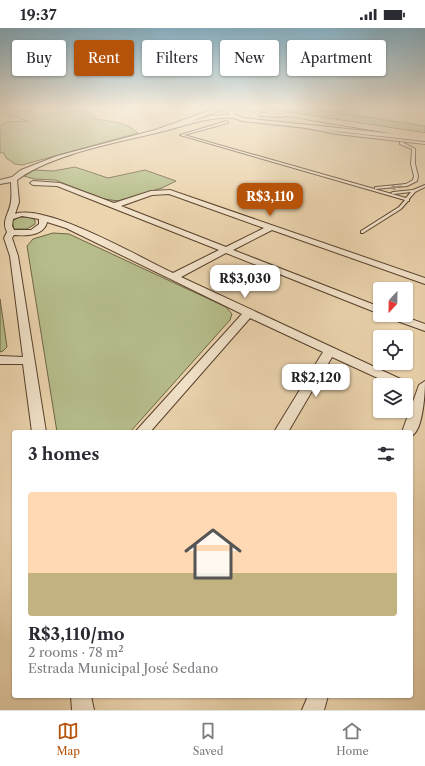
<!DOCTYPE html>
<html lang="en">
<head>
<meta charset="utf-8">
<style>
  :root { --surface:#fff; --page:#f2f2f3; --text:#2b2b33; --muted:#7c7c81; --line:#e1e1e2; --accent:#b45309 }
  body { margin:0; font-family:"Libre Caslon Text",serif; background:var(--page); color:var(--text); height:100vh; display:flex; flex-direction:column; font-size:15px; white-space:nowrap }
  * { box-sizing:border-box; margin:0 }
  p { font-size:13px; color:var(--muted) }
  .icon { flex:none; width:22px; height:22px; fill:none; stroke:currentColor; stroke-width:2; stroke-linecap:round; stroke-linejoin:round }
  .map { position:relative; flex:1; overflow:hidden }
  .drawer { position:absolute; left:12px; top:402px; width:401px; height:268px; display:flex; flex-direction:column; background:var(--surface); border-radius:4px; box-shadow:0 1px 3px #0004 }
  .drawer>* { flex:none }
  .banner { position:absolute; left:12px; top:12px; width:401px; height:36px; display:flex; gap:8px }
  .needle { width:26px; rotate:202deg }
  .tools { position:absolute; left:373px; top:254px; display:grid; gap:8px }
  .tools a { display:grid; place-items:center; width:40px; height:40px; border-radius:4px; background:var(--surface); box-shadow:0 1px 3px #0004; font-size:20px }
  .price { position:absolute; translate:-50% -34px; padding:0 9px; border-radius:8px; background:#fff; color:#222; font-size:13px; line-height:26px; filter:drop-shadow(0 1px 2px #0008) }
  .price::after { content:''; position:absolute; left:50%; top:24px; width:12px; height:9px; margin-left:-6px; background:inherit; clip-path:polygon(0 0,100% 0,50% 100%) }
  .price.selected { background:var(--accent); color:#fff }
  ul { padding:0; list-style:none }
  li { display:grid; align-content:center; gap:8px; height:212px; padding:0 16px }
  li span { display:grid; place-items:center; height:124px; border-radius:4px; color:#555 }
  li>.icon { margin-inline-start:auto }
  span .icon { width:72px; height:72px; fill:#fffc; stroke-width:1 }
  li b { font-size:17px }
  h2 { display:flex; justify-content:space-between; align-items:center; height:48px; padding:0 16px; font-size:17px }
  .pill { padding:0 14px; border-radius:4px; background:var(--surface); box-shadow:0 1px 3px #0004; font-size:14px; line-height:36px }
  .pill.selected { background:var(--accent); color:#fff }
  .status { display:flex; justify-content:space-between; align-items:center; height:28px; padding:0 20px; background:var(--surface); direction:ltr }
  .status svg { height:11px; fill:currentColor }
  .dock { display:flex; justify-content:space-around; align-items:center; height:56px; border-top:1px solid var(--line); background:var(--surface); font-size:11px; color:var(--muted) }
  .dock a { display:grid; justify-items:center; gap:2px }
  .dock .selected { color:var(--accent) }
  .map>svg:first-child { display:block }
  .green { fill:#b6bd8b; stroke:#6e6646 }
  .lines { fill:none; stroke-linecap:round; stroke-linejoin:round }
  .lane-casing { stroke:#58402c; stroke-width:2 }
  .street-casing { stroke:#58402c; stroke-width:2 }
  .secondary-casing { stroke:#270f00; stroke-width:1 }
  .primary-casing { stroke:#270f00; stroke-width:1 }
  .lane { fill:#f2e3ca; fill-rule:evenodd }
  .street { fill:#f2e3ca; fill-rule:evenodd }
  .secondary { fill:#f2e3ca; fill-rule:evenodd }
  .primary { fill:#ebd4ae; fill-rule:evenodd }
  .oneway { fill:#97846f }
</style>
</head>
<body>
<div class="status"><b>19:37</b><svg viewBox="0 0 49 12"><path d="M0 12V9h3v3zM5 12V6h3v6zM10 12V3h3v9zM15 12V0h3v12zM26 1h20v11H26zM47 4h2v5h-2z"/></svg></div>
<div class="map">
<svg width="425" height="682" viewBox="0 0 425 682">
  <rect width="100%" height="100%" fill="#ebd4ae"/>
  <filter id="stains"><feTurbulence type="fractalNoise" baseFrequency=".005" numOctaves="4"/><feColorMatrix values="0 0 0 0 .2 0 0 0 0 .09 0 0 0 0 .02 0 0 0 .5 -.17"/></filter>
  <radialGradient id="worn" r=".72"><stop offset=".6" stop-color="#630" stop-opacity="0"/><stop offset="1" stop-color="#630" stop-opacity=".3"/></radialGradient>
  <g class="green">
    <path d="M 9,80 C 30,80 81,76 95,87 L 93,90 C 110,95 124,92 138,105 L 22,137 L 15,136 L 6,130 L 4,125 L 0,125 L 0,98 L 6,94 L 28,93 L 6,87 L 6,83 Z"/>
    <polygon points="250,80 309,80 425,98 425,105"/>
    <polygon points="75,139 108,150 145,142 176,153 162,160 118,173 104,171 55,152 34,151 24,148 34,142 53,143"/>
    <polygon points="19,189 30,189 35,192 35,196 27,201 14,201 12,193"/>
    <polygon points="53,205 69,206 226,279 232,286 230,292 130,404 57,404 27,218 33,211"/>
    <polygon points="0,271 7,319 3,323 0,324"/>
  </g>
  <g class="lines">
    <defs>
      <g id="lane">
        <polygon points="227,93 228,95 184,107 406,170 411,164 393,166 391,165 393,164 413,162 425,157 425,159 415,164 409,171 409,173 408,173 401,181 363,205 361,205 361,203 399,179 405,172 180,107"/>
        <polygon points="305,98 337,104 425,114 425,116 337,106 306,100"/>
        <polygon points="400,114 402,114 415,121 415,136 418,148 417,153 407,158 375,161 375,159 376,159 406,156 413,152 414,148 411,136 412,121 400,116"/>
      </g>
      <g id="street">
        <path d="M 217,80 L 229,80 L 236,87 L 243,90 L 425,109 L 425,113 L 242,93 C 239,92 236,90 233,90 C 211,88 186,97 164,103 C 121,114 53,125 17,152 L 19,174 L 15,186 C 46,175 141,230 173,245 L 219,222 L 57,158 L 33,157 L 30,155 L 33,153 L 60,155 L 114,175 L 151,163 L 170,162 L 425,250 L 425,256 L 272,202 L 233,222 L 380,279 L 380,286 L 226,225 L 181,249 L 407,354 L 409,357 L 406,360 L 406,357 L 393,357 L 332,329 L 288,404 L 274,404 L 323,324 L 250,290 L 150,404 L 135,404 L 242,286 L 66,200 L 47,194 C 44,208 26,208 14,207 L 12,210 L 18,228 L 46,404 L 32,404 L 23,336 L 0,336 L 0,328 L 23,329 L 10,228 L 4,210 L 7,204 C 1,192 10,185 11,173 C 12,167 11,160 11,154 L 0,156 L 0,152 L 12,149 L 21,142 L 57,128 L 155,102 ZM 224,81 L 230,87 L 210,88 L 189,94 ZM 169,166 L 264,200 L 226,219 L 121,178 L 152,167 ZM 22,188 L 39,191 L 39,196 L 31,202 L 14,202 L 12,198 L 13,191 Z"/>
        <polygon points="261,85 284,85 287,87 284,89 259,88"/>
        <polygon points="385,287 400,287 425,296 425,303 386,289"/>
        <path d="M 425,353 C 425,365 423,404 411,408 L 411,404 L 402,404 L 419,357 Z"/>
        <polygon points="71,668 91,668 94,682 72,682"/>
        <polygon points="308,668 328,668 324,682 302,682"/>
      </g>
      <polygon id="secondary" points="334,80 346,80 346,81 343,83"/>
      <polygon id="primary" points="238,80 260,80 425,105 425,111"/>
    </defs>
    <use href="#lane" class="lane-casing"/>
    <use href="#street" class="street-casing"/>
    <use href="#secondary" class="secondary-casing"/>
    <use href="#primary" class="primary-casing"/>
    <use href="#lane" class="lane"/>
    <use href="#street" class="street"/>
    <use href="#secondary" class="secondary"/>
    <use href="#primary" class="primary"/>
  </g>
  <defs><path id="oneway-solid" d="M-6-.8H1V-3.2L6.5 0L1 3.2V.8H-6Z"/></defs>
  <use class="oneway" href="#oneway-solid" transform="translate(396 159) rotate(172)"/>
  <linearGradient id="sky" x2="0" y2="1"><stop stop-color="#88b6ce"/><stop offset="0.45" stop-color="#f6ecdb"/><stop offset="1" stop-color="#f6ecdb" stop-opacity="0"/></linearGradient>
  <rect width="425" height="176" fill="url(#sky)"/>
  <rect width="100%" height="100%" filter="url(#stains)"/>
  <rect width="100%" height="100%" fill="url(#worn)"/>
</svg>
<div class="tools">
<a><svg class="needle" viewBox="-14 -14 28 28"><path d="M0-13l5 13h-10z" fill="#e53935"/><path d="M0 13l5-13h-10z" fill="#7c7c81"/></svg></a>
<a><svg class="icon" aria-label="locate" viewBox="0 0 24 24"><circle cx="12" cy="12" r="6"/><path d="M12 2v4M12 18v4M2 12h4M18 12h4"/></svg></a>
<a><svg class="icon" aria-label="layers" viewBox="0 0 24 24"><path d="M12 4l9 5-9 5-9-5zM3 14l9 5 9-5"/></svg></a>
</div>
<b class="price selected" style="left:270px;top:189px">R$3,110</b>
<b class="price" style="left:245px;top:271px">R$3,030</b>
<b class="price" style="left:316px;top:370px">R$2,120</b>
<div class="banner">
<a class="pill">Buy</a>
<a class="pill selected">Rent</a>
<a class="pill">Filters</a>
<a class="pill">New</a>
<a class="pill">Apartment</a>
</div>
<section class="drawer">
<h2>3 homes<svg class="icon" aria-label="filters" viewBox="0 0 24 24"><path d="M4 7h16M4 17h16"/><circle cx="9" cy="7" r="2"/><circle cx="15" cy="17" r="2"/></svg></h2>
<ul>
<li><span style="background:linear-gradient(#ffd9b3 65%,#c2b280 0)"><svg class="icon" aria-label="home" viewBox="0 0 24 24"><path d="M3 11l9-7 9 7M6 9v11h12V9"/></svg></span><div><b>R$3,110/mo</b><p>2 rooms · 78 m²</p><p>Estrada Municipal José Sedano</p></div></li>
</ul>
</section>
</div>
<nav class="dock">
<a class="selected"><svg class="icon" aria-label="map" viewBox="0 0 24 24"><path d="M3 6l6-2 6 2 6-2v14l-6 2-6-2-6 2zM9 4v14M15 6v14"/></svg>Map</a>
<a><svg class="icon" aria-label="saved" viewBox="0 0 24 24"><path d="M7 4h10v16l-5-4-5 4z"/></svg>Saved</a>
<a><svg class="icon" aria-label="home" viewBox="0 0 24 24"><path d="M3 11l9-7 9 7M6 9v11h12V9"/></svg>Home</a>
</nav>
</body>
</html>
